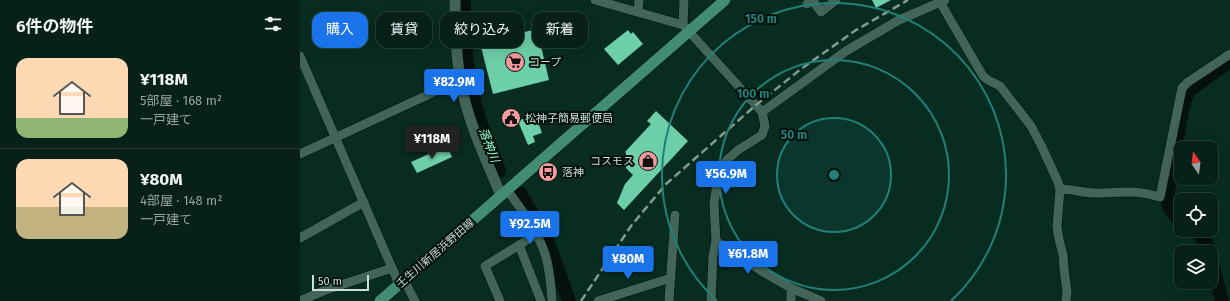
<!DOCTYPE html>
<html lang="ja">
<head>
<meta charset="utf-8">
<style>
  :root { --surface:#072118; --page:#102921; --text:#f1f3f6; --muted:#98a3a2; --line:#283e37; --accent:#1a73e8 }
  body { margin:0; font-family:"Fira Sans","Noto Sans JP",sans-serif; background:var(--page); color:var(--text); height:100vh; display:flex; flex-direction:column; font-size:15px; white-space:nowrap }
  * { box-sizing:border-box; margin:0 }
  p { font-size:13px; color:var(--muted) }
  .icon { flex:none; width:22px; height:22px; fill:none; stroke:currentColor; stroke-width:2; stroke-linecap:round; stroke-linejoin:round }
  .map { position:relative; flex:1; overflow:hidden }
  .sheet { display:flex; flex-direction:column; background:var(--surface); width:300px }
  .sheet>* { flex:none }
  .banner { position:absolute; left:12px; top:12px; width:380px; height:36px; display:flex; gap:8px }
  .needle { width:26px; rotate:346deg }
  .fabs { position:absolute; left:874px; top:141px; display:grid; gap:8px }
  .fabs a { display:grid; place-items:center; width:44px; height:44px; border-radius:8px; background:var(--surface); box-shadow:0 4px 16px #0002,0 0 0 1px var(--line); font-size:20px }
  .scale { position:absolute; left:12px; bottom:10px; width:57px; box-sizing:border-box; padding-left:4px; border:2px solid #cbddd5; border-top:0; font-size:11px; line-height:14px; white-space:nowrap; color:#cbddd5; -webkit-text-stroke:3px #04110c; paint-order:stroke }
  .price { position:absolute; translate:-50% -34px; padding:0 9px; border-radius:4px; background:var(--accent); color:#fff; font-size:13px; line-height:26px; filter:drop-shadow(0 1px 2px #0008) }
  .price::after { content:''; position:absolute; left:50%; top:24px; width:12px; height:9px; margin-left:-6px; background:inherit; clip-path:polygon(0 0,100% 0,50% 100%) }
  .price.selected { background:#222; color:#fff }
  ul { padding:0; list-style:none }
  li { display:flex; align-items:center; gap:12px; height:100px; padding:0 16px }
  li+li { border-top:1px solid var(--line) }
  li span { display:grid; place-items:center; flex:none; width:112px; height:80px; border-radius:12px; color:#555 }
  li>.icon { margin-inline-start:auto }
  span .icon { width:48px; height:48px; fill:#fffc; stroke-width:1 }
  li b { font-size:17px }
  h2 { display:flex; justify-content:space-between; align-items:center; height:48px; padding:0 16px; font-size:17px }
  .tag { padding:0 14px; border-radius:12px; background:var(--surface); box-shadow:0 4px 16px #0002,0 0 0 1px var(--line); font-size:14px; line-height:36px }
  .tag.selected { background:var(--accent); color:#fff }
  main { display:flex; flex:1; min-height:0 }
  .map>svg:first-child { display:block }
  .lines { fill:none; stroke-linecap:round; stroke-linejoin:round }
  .river { stroke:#05110c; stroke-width:14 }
  .building { fill:#6dcfa9 }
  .minor-casing { stroke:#00130a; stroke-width:10 }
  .tertiary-casing { stroke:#00130a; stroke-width:12 }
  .primary-casing { stroke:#00130a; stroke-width:12 }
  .minor { stroke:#436557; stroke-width:9 }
  .tertiary { stroke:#436557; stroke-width:11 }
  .primary { stroke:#428d71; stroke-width:11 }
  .rail { stroke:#829a91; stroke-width:2.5; stroke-dasharray:8 4; stroke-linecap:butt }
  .ring { fill:none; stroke:#228078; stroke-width:2 }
  .labels { text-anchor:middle; stroke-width:4; stroke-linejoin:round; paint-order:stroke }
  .poi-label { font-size:11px; fill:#cbddd5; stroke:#04110c; text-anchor:start }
  .street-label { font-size:11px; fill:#cbddd5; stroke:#04110c }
  .water-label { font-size:12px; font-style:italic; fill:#96fad2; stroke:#04110c }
  .centre { fill:#228078; stroke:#04110c; stroke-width:2 }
  .ring-label { font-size:12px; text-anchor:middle; font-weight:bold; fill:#228078; stroke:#04110c; stroke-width:4; stroke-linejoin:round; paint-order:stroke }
</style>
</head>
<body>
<main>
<section class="sheet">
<h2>6件の物件<svg class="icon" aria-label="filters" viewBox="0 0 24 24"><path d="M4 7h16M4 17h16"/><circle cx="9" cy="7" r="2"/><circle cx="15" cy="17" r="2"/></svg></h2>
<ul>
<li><span style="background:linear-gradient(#ffd9b3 75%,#8fb573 0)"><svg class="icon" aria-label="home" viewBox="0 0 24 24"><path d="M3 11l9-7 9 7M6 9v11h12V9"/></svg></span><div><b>¥118M</b><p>5部屋 · 168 m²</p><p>一戸建て</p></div></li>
<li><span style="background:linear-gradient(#ffd9b3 60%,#c2b280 0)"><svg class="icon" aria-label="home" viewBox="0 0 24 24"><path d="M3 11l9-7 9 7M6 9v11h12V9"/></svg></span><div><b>¥80M</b><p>4部屋 · 148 m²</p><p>一戸建て</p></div></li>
</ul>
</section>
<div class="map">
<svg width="930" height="301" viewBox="0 0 930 301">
  <rect width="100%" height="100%" fill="#092c20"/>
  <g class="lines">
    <g class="river">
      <path d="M 164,0 C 163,44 168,89 183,131 C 188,144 194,157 199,171"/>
      <polyline points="221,194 249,245 269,301"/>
      <path d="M 881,220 C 873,214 868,207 867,197 L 883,106 L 888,91 L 930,61"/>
      <polyline points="896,230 905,241 909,252"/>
      <polyline points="911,260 922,301"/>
    </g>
  </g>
  <g class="building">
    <polygon points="572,0 591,0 576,8"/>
    <polygon points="237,29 249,80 193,94 180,43"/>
    <polygon points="328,30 331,34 333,32 343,44 318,65 304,49"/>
    <polygon points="356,111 388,141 324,210 317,203 325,184 333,175 326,168 326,153 325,152 351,124 347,121"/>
    <polygon points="235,114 242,133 233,136 235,142 228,145 218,121"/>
    <polygon points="147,146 152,157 117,173 111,162"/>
  </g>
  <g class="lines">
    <defs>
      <g id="minor">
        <polyline points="295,0 383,25 462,112 546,51 599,20 645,0"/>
        <polyline points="640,2 683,76 688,80 700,86 731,126 741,145 758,182 760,189 757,227 759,239 763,255 764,269 767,292 766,301"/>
        <polyline points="507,4 513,1 521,12 536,0"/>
        <polyline points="338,12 339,0"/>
        <polyline points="383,25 384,0"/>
        <polyline points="0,56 99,284"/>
        <polyline points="0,154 160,80"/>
        <path d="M 760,189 C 772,189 783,193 795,193 C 819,193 836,189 860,197 L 882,88 L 888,82 L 930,54"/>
        <path d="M 207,190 C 222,210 237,230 245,254 C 250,269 251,286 252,301"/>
        <polyline points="0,238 64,202"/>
        <polyline points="416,241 463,272 491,288 491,301"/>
        <polyline points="219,245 241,301"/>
        <polyline points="104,280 115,301"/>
        <polyline points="491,288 521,301"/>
        <polyline points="0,301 23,291 92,268"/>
        <polyline points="200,301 185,266 237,234"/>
        <polyline points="298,301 371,278"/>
        <polyline points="369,301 375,215"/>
        <polyline points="411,301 413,256 416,241 414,204 418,176 427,160 438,150 462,135 465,126 462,112"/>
      </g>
      <path id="tertiary" d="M 155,0 C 155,26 156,53 160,79 C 167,120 185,158 201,195"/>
      <polyline id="primary" points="80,301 425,0"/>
    </defs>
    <use href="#minor" class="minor-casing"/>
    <use href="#tertiary" class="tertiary-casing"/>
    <use href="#primary" class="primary-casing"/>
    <use href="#minor" class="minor"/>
    <use href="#tertiary" class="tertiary"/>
    <use href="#primary" class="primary"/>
    <polyline class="rail" points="281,301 331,226 366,184 456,105 501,69 556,30 608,0"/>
  </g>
  <circle cx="534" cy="175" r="57" fill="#228078" fill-opacity=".12"/>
  <g class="ring">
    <circle cx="534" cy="175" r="57"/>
    <circle cx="534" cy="175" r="115"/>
    <path d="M417 301A172 172 0 1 1 651 301"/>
  </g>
  <defs>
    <symbol id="supermarket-disc" viewBox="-11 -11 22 22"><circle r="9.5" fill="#f49b9f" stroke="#04110c"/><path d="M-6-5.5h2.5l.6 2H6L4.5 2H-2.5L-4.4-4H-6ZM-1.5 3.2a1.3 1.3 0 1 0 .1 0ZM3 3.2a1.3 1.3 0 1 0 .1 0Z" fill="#111"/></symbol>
    <symbol id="civic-disc" viewBox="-11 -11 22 22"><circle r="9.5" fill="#f49b9f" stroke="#04110c"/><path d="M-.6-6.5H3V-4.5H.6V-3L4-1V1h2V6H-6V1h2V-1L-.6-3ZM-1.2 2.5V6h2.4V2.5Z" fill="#111"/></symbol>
    <symbol id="shop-disc" viewBox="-11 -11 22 22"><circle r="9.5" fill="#f49b9f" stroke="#04110c"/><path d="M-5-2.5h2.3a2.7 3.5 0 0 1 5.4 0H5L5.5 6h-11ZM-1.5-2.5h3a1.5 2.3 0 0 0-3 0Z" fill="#111"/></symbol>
    <symbol id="bus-disc" viewBox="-11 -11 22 22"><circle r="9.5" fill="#f49b9f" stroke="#04110c"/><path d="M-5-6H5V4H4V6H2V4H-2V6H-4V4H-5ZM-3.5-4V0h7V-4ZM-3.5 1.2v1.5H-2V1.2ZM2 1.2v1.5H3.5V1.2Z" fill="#111"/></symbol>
  </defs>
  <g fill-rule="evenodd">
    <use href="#supermarket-disc" x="204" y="51" width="22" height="22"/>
    <use href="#civic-disc" x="200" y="107" width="22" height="22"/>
    <use href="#shop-disc" x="337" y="150" width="22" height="22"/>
    <use href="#bus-disc" x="237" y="161" width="22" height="22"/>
  </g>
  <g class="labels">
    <g class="poi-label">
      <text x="229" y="66">コープ</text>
      <text x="225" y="122">松神子簡易郵便局</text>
      <text x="334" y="165" text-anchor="end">コスモス</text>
      <text x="262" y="176">落神</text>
    </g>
    <g class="street-label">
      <text transform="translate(135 253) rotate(-41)" y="4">壬生川新居浜野田線</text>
    </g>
    <g class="water-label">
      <text transform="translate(189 145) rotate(69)" y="4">落神川</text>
    </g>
  </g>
  <circle cx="534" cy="175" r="6" class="centre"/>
  <g class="ring-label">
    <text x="461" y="23">150 m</text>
    <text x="453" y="98">100 m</text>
    <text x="494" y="139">50 m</text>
  </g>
</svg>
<div class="fabs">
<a><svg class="needle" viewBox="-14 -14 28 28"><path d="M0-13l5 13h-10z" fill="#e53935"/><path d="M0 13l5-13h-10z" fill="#98a3a2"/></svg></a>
<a><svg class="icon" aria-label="locate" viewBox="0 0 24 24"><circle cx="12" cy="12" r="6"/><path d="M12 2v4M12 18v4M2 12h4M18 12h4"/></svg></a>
<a><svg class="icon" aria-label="layers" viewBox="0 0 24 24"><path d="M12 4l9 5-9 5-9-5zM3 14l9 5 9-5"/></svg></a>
</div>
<div class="scale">50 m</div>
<b class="price" style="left:154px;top:103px">¥82.9M</b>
<b class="price selected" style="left:132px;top:160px">¥118M</b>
<b class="price" style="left:426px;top:195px">¥56.9M</b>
<b class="price" style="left:230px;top:245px">¥92.5M</b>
<b class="price" style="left:448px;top:275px">¥61.8M</b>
<b class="price" style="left:328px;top:280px">¥80M</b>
<div class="banner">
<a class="tag selected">購入</a>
<a class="tag">賃貸</a>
<a class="tag">絞り込み</a>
<a class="tag">新着</a>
</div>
</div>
</main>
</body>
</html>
